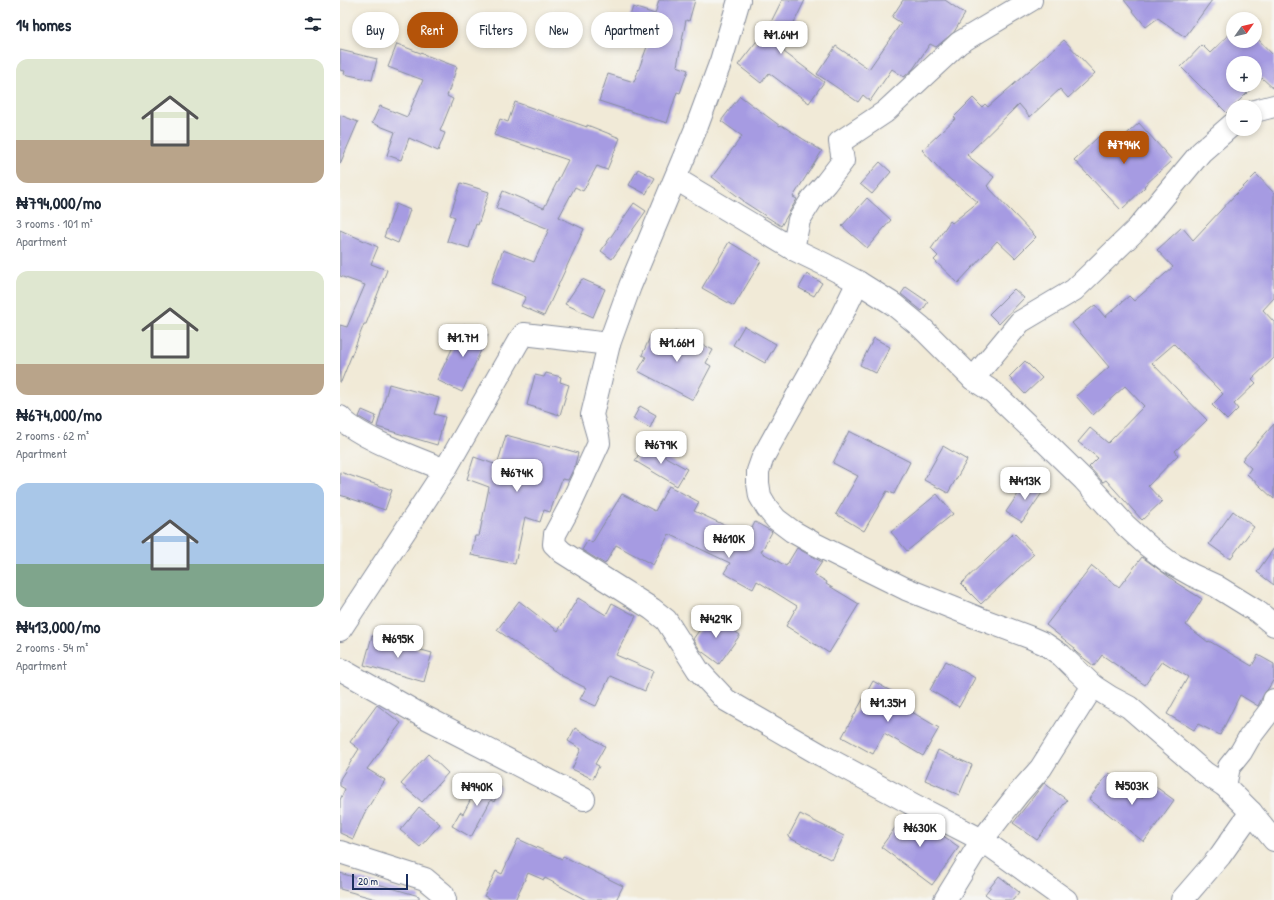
<!DOCTYPE html>
<html lang="en">
<head>
<meta charset="utf-8">
<style>
  :root { --surface:#fff; --page:#f2f2f3; --text:#1f2937; --muted:#747a83; --accent:#b45309 }
  body { margin:0; font-family:"Patrick Hand",sans-serif; background:var(--page); color:var(--text); height:100vh; display:flex; flex-direction:column; font-size:15px; white-space:nowrap }
  * { box-sizing:border-box; margin:0 }
  p { font-size:13px; color:var(--muted) }
  .icon { flex:none; width:22px; height:22px; fill:none; stroke:currentColor; stroke-width:2; stroke-linecap:round; stroke-linejoin:round }
  .map { position:relative; flex:1; overflow:hidden }
  .sheet { display:flex; flex-direction:column; background:var(--surface); width:340px }
  .sheet>* { flex:none }
  .guide { position:absolute; left:12px; top:12px; width:380px; height:36px; display:flex; gap:8px }
  .needle { width:26px; rotate:56deg }
  .controls { position:absolute; left:886px; top:12px; display:grid; gap:8px }
  .controls a { display:grid; place-items:center; width:36px; height:36px; border-radius:50%; background:var(--surface); box-shadow:0 2px 6px #0003; font-size:20px }
  .scale { position:absolute; left:12px; bottom:10px; width:56px; box-sizing:border-box; padding-left:4px; border:2px solid #1b2f5e; border-top:0; font-size:11px; line-height:14px; white-space:nowrap; color:#1b2f5e; -webkit-text-stroke:3px #f6f6f2; paint-order:stroke }
  .price { position:absolute; translate:-50% -34px; padding:0 9px; border-radius:8px; background:#fff; color:#222; font-size:13px; line-height:26px; filter:drop-shadow(0 1px 2px #0008) }
  .price::after { content:''; position:absolute; left:50%; top:24px; width:12px; height:9px; margin-left:-6px; background:inherit; clip-path:polygon(0 0,100% 0,50% 100%) }
  .price.current { background:var(--accent); color:#fff }
  ul { padding:0; list-style:none }
  li { display:grid; align-content:center; gap:8px; height:212px; padding:0 16px }
  li span { display:grid; place-items:center; height:124px; border-radius:12px; color:#555 }
  li>.icon { margin-inline-start:auto }
  span .icon { width:72px; height:72px; fill:#fffc; stroke-width:1 }
  li b { font-size:17px }
  h2 { display:flex; justify-content:space-between; align-items:center; height:48px; padding:0 16px; font-size:17px }
  .pill { padding:0 14px; border-radius:18px; background:var(--surface); box-shadow:0 2px 6px #0003; font-size:14px; line-height:36px }
  .pill.current { background:var(--accent); color:#fff }
  main { display:flex; flex:1; min-height:0 }
  .map>svg:first-child { display:block }
  .building { fill:#a69be2 }
  .lines { fill:none; stroke-linecap:round; stroke-linejoin:round }
  .street-casing { stroke:#868c9a; stroke-width:24 }
  .street { stroke:#fff; stroke-width:22 }
</style>
</head>
<body>
<main>
<section class="sheet">
<h2>14 homes<svg class="icon" aria-label="filters" viewBox="0 0 24 24"><path d="M4 7h16M4 17h16"/><circle cx="9" cy="7" r="2"/><circle cx="15" cy="17" r="2"/></svg></h2>
<ul>
<li><span style="background:linear-gradient(#dfe7d0 65%,#b9a48a 0)"><svg class="icon" aria-label="home" viewBox="0 0 24 24"><path d="M3 11l9-7 9 7M6 9v11h12V9"/></svg></span><div><b>₦794,000/mo</b><p>3 rooms · 101 m²</p><p>Apartment</p></div></li>
<li><span style="background:linear-gradient(#dfe7d0 75%,#b9a48a 0)"><svg class="icon" aria-label="home" viewBox="0 0 24 24"><path d="M3 11l9-7 9 7M6 9v11h12V9"/></svg></span><div><b>₦674,000/mo</b><p>2 rooms · 62 m²</p><p>Apartment</p></div></li>
<li><span style="background:linear-gradient(#a9c7e8 65%,#7fa58c 0)"><svg class="icon" aria-label="home" viewBox="0 0 24 24"><path d="M3 11l9-7 9 7M6 9v11h12V9"/></svg></span><div><b>₦413,000/mo</b><p>2 rooms · 54 m²</p><p>Apartment</p></div></li>
</ul>
</section>
<div class="map">
<svg width="934" height="900" viewBox="0 0 934 900">
  <rect width="100%" height="100%" fill="#f6f6f2"/>
  <filter id="ink" filterUnits="userSpaceOnUse"><feTurbulence type="fractalNoise" baseFrequency=".025" numOctaves="2"/><feDisplacementMap in="SourceGraphic" scale="8" xChannelSelector="R" yChannelSelector="G"/><feConvolveMatrix kernelMatrix="1 2 1 2 8 2 1 2 1" color-interpolation-filters="sRGB"/></filter>
  <filter id="wash" filterUnits="userSpaceOnUse"><feTurbulence type="fractalNoise" baseFrequency=".012" numOctaves="4" result="noise"/><feDisplacementMap in="SourceGraphic" scale="16" xChannelSelector="R" yChannelSelector="G"/><feGaussianBlur stdDeviation="0.9" result="paint"/><feColorMatrix in="noise" values="0 0 0 0 0 0 0 0 0 0 0 0 0 0 0 0 0 1.4 0 .05"/><feComposite in="paint" operator="in"/></filter>
  <g filter="url(#wash)">
    <rect width="100%" height="100%" fill="#f1ead7"/>
    <g id="blocks">
      <g class="building">
        <polygon points="319,0 355,0 349,21 346,20 337,66 348,70 340,93 337,92 327,123 259,101 268,74 294,82 311,36 286,27 293,7 315,14"/>
        <polygon points="442,0 465,0 442,47 445,50 444,52 484,82 469,103 429,73 421,83 398,65 430,24"/>
        <polygon points="563,0 605,0 625,14 614,32 596,47 590,44 573,69 564,77 552,69 530,101 523,95 518,102 477,74 496,46 529,69 561,23 552,17"/>
        <polygon points="784,0 872,0 845,37 818,18 806,27"/>
        <polygon points="893,31 893,41 915,41 915,36 934,56 934,89 922,78 915,85 915,63 893,63 893,85 915,85 887,113 841,67 862,45 870,53"/>
        <polygon points="724,40 755,73 728,98 720,89 690,117 679,104 627,155 654,177 647,186 696,237 675,258 657,241 618,283 594,260 598,256 591,249 610,221 612,223 638,202 606,176 582,150 616,118 614,117 633,98 642,107 645,104 648,107"/>
        <polygon points="57,44 117,67 107,96 113,99 100,131 105,133 98,151 69,138 61,160 47,155 55,132 32,123 40,106 67,117 83,80 48,67"/>
        <polygon points="0,50 37,59 32,80 4,74 5,71 0,70"/>
        <polygon points="400,96 440,126 441,125 482,151 453,197 457,199 441,226 404,202 404,201 372,177 402,136 381,121"/>
        <polygon points="175,102 247,127 247,125 280,138 267,170 257,166 243,191 235,187 219,217 244,229 204,316 181,306 186,297 151,283 163,250 194,262 209,229 156,208 163,191 204,208 228,160 154,135 160,119 168,122"/>
        <polygon points="0,115 18,122 0,164"/>
        <polygon points="799,123 832,160 804,186 805,187 781,210 734,160 758,137 770,149"/>
        <polygon points="540,162 551,172 532,194 520,184"/>
        <polygon points="298,169 315,178 306,194 289,185"/>
        <polygon points="916,174 934,193 934,298 923,310 934,322 934,358 912,379 916,383 894,404 898,409 887,420 872,405 883,394 834,344 812,363 867,420 835,451 838,455 808,486 822,501 802,520 766,480 763,482 749,467 758,458 738,442 750,428 768,443 804,406 785,386 753,415 736,396 769,367 732,323 755,305 765,317 789,296 794,301 833,267 817,250 842,227 853,240 894,196"/>
        <polygon points="121,183 149,192 138,225 136,224 129,248 107,241 115,217 110,215"/>
        <polygon points="527,198 551,220 527,248 502,226"/>
        <polygon points="294,203 306,211 272,259 261,251"/>
        <polygon points="56,204 70,210 58,243 44,237"/>
        <polygon points="0,230 38,247 31,264 47,270 26,324 24,324 1,382 0,382 0,325 7,327 25,285 0,276"/>
        <polygon points="389,242 421,261 394,306 362,288"/>
        <polygon points="467,274 482,283 474,296 459,288"/>
        <polygon points="242,279 265,289 253,317 225,304"/>
        <polygon points="566,287 588,302 582,311 561,294"/>
        <polygon points="674,289 684,298 659,324 649,314"/>
        <polygon points="124,324 148,335 122,392 97,380"/>
        <polygon points="404,326 436,344 425,363 393,345"/>
        <polygon points="335,330 373,350 366,363 371,366 353,400 298,371 306,357 302,355 311,335 328,344"/>
        <polygon points="534,338 550,347 536,373 520,365"/>
        <polygon points="685,361 702,378 685,394 669,377"/>
        <polygon points="206,373 221,377 220,382 229,385 220,415 187,405 195,375 204,377"/>
        <polygon points="49,384 99,398 94,414 105,417 97,445 37,427"/>
        <polygon points="300,406 316,415 310,428 293,419"/>
        <polygon points="22,410 36,416 33,425 19,417"/>
        <polygon points="934,424 934,499 907,474 911,468 902,460"/>
        <polygon points="509,431 570,462 554,494 547,491 524,531 496,514 518,476 493,463"/>
        <polygon points="166,435 210,447 211,445 238,453 234,468 228,480 222,479 210,512 204,510 200,522 185,517 175,564 131,555 135,536 139,536 149,487 127,479 134,457 157,465"/>
        <polygon points="304,445 347,469 337,486 295,461"/>
        <polygon points="603,446 627,460 608,493 584,480"/>
        <polygon points="0,472 52,490 45,510 0,495"/>
        <polygon points="688,479 704,490 682,522 666,512"/>
        <polygon points="329,486 359,502 354,511 408,536 415,522 431,531 432,532 421,552 446,566 457,548 482,562 474,574 487,582 486,584 519,604 489,653 446,626 457,606 417,581 413,589 384,573 390,563 329,534 313,565 276,545 265,564 242,550 248,540 252,543 282,494 315,511"/>
        <polygon points="597,494 613,514 567,551 551,532"/>
        <polygon points="893,511 914,527 890,559 869,544"/>
        <polygon points="674,533 694,554 641,604 621,584"/>
        <polygon points="934,548 934,585 917,572"/>
        <polygon points="802,557 836,582 835,582 862,599 846,625 868,642 869,641 912,666 918,655 934,664 934,679 928,689 925,692 918,706 900,695 880,735 858,724 854,730 827,714 848,677 822,661 805,685 762,655 754,666 737,653 734,650 735,648 706,625 752,566 779,587"/>
        <polygon points="238,598 266,615 272,603 296,616 276,655 313,671 305,691 270,676 256,706 240,699 246,688 222,676 157,630 179,601 218,631"/>
        <polygon points="371,614 400,635 379,664 360,650 353,639"/>
        <polygon points="32,636 92,653 84,682 24,665"/>
        <polygon points="606,661 635,678 619,707 590,690"/>
        <polygon points="533,681 563,698 560,705 599,728 583,756 544,733 533,754 502,737"/>
        <polygon points="37,705 61,723 27,769 45,780 24,814 13,839 0,833 0,800 5,789 0,786 0,779 19,749 10,742"/>
        <polygon points="235,728 265,746 255,764 259,766 253,779 232,769 241,749 228,741"/>
        <polygon points="598,750 632,765 619,795 585,780"/>
        <polygon points="88,754 108,773 82,802 61,784"/>
        <polygon points="769,773 802,798 812,784 834,800 804,842 749,799"/>
        <polygon points="142,778 161,787 154,802 151,800 131,837 112,826 120,812 123,814"/>
        <polygon points="704,783 727,800 697,840 673,823"/>
        <polygon points="79,807 100,824 80,847 60,830"/>
        <polygon points="460,814 504,836 492,860 448,837"/>
        <polygon points="565,814 595,830 619,847 592,885 541,847"/>
        <polygon points="178,839 222,859 223,856 283,886 276,900 246,900 205,878 204,880 188,873 175,900 153,900 144,896 156,871 162,874"/>
        <polygon points="0,873 79,896 79,900 39,900 0,889"/>
        <polygon points="659,876 679,892 673,900 653,900 645,894"/>
      </g>
    </g>
  </g>
  <g filter="url(#ink)">
    <use href="#blocks" fill-opacity="0" stroke="#868c9a" stroke-width="1"/>
    <g class="lines">
      <defs>
        <g id="street">
          <polyline points="399,0 381,61 357,126 290,286 269,344 252,415 258,436 259,443 229,508 215,534 214,544 222,552 312,609 326,620 358,670 386,700 481,755 574,805 642,840 726,900"/>
          <polyline points="915,111 934,106"/>
          <polyline points="336,179 453,249 486,265 518,282 553,304 581,327 633,379 653,392 698,435 744,480 786,526 808,546 829,562 852,575 876,586 918,612 934,625"/>
          <polyline points="453,249 459,220 472,199 486,183 503,161 500,142 545,112 619,43 691,0"/>
          <polyline points="518,282 501,317 423,457 418,471 418,483 420,496 427,508 436,519 452,531 475,544 566,589 638,618 689,637 705,644 721,655 753,686 770,697 789,707 865,773 885,786 911,812 934,840"/>
          <polyline points="633,379 680,322 734,290 797,229 861,152 893,124"/>
          <path d="M 0,417 C 18,438 77,458 105,470"/>
          <polyline points="0,630 105,470 178,342 184,334 269,344"/>
          <polyline points="0,669 81,715 244,799"/>
          <polyline points="885,786 889,767 901,752 909,738 932,708 934,700"/>
          <polyline points="0,852 85,879 103,894 105,900"/>
          <polyline points="605,900 642,840 678,794 701,768 753,686"/>
          <polyline points="842,900 880,856 911,812"/>
        </g>
      </defs>
      <use href="#street" class="street-casing"/>
      <use href="#street" class="street"/>
    </g>
  </g>
</svg>
<div class="controls">
<a><svg class="needle" viewBox="-14 -14 28 28"><path d="M0-13l5 13h-10z" fill="#e53935"/><path d="M0 13l5-13h-10z" fill="#747a83"/></svg></a>
<a>+</a>
<a>−</a>
</div>
<div class="scale">20 m</div>
<b class="price" style="left:441px;top:55px">₦1.64M</b>
<b class="price current" style="left:784px;top:165px">₦794K</b>
<b class="price" style="left:123px;top:358px">₦1.7M</b>
<b class="price" style="left:337px;top:363px">₦1.66M</b>
<b class="price" style="left:321px;top:465px">₦679K</b>
<b class="price" style="left:177px;top:493px">₦674K</b>
<b class="price" style="left:685px;top:501px">₦413K</b>
<b class="price" style="left:389px;top:559px">₦610K</b>
<b class="price" style="left:376px;top:639px">₦429K</b>
<b class="price" style="left:58px;top:659px">₦695K</b>
<b class="price" style="left:548px;top:723px">₦1.35M</b>
<b class="price" style="left:792px;top:806px">₦503K</b>
<b class="price" style="left:137px;top:807px">₦940K</b>
<b class="price" style="left:580px;top:848px">₦630K</b>
<div class="guide">
<a class="pill">Buy</a>
<a class="pill current">Rent</a>
<a class="pill">Filters</a>
<a class="pill">New</a>
<a class="pill">Apartment</a>
</div>
</div>
</main>
</body>
</html>
